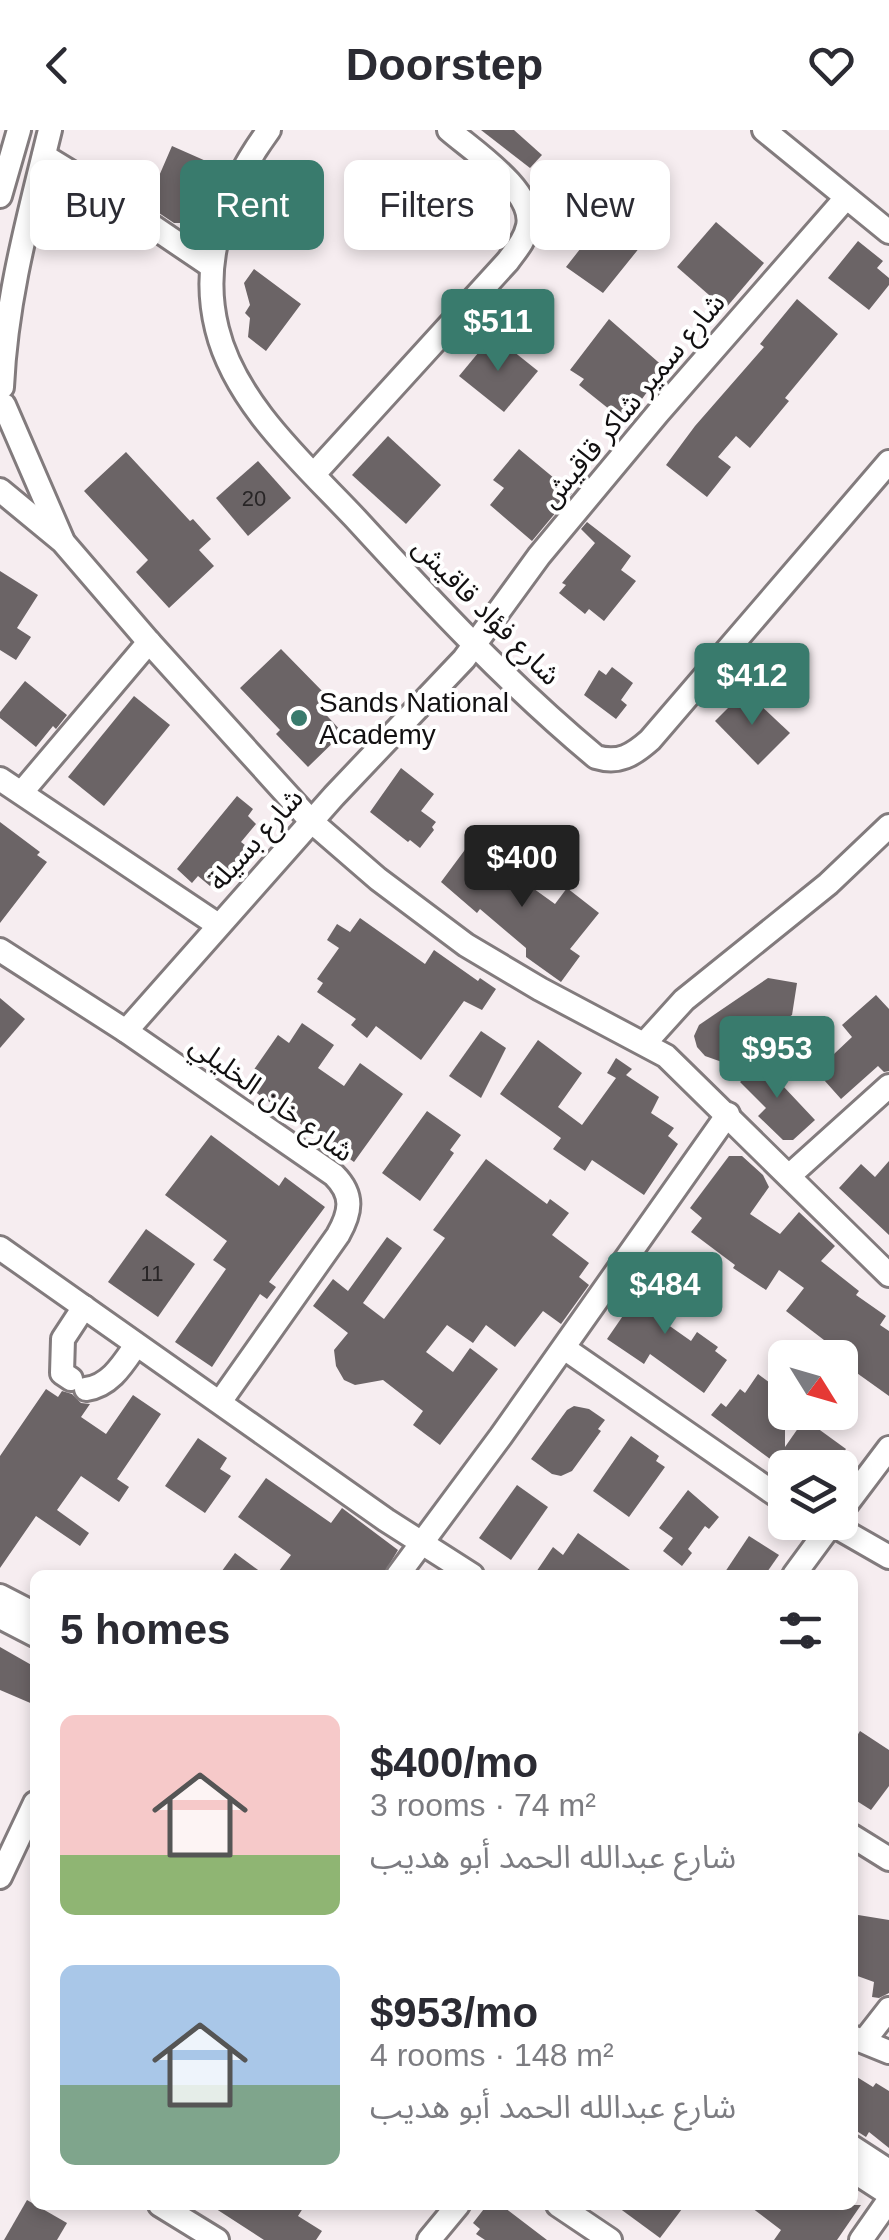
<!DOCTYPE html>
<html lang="en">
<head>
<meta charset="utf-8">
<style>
  :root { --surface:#fff; --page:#f2f2f3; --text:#2b2b33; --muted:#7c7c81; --accent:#397b6d }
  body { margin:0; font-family:Arial,"Noto Sans Arabic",sans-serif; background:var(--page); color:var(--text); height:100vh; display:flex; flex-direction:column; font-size:38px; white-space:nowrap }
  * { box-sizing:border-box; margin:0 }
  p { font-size:32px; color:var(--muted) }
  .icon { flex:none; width:55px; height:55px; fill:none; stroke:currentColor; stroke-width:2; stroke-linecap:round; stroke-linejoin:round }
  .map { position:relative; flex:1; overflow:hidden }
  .drawer { position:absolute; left:30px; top:1440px; width:828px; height:640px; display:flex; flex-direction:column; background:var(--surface); border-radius:15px; box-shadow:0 5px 15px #0003 }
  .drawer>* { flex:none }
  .hud { position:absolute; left:30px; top:30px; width:830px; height:90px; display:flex; gap:20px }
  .needle { width:65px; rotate:127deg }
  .buttons { position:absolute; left:768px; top:1210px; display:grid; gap:20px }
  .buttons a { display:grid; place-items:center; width:90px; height:90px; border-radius:15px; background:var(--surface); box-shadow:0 5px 15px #0003; font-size:50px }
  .price { position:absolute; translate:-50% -85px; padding:0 22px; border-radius:10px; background:var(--accent); color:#fff; font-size:32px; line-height:65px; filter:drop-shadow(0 2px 5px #0008) }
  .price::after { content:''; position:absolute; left:50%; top:60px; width:30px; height:22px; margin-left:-15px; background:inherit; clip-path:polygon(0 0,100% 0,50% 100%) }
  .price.active { background:#222; color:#fff }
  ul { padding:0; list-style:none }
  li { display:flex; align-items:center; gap:30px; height:250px; padding:0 30px }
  li span { display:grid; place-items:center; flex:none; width:280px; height:200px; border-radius:15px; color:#555 }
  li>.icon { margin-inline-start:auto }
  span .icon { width:120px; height:120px; fill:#fffc; stroke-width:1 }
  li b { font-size:42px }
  h2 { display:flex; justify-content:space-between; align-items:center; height:120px; padding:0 30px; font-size:42px }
  .tag { padding:0 35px; border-radius:15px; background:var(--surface); box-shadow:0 5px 15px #0003; font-size:35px; line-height:90px }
  .tag.active { background:var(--accent); color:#fff }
  header { display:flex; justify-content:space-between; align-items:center; height:130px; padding:0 30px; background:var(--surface); font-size:45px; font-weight:700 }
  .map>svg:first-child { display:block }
  .building { fill:#6b6466 }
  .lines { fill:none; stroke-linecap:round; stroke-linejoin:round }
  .minor-casing { stroke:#827b7d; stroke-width:28 }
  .minor { stroke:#fff; stroke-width:22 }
  .poi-dot { fill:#397b6d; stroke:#fff; stroke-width:4 }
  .labels { text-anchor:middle; stroke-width:8; stroke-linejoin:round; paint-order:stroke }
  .number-label { font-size:22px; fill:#282526 }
  .street-label { font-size:28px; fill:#121011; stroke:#fff }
  .poi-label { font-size:28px; fill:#121011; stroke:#fff; text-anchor:start }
</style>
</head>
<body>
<header><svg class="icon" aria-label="back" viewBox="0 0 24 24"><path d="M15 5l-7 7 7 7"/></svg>Doorstep<svg class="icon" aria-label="heart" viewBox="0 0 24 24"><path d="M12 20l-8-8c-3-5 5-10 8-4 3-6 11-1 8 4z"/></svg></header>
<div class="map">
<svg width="889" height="2110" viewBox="0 0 889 2110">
  <rect width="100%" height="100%" fill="#f6edf0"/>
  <g class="building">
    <polygon points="481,0 514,0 542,25 530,38"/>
    <polygon points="172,16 215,35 204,58 199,56 184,93 174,93 138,69 152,42 159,46"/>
    <polygon points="628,73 657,96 603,163 566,137 609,82 617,88"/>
    <polygon points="716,92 764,133 725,179 677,137"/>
    <polygon points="858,111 883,131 877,138 889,148 889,155 869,180 828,148"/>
    <polygon points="254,139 301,174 266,221 248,207 250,188 245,183 250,175 244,153"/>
    <polygon points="797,169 838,204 785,268 789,271 750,318 736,306 718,327 731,337 707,367 666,335 695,296 764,217 760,214"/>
    <polygon points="609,189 665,238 633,281 619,287 579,255 584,249 570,240"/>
    <polygon points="493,205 538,241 504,282 459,246"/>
    <polygon points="388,306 441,355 406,394 352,345"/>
    <polygon points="519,319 572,363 532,411 490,375 504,358 493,350"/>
    <polygon points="126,322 190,391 193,389 211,409 199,420 214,436 169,478 136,442 148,430 84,361"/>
    <polygon points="258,331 291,368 248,406 216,368"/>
    <polygon points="587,392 631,426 621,440 636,451 604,491 589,479 585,484 559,463 566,455 562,453 595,413 581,399"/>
    <polygon points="0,441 38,465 17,498 31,507 16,530 0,520"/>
    <polygon points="281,519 327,566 317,575 343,603 308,637 276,604 280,600 240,558"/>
    <polygon points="612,537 633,553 621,570 627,575 616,589 584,565 599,540 606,545"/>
    <polygon points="25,551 67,585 56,599 53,596 36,617 0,588 0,582"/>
    <polygon points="745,561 790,603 758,635 715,591"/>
    <polygon points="134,566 170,595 104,676 68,647"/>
    <polygon points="401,638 434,664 421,681 436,692 432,697 434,700 420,718 410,710 408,712 370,682"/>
    <polygon points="237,666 253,679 248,686 256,694 241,712 254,722 227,754 218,747 210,756 198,746 192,753 177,739"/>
    <polygon points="0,692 40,722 37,725 47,732 0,793"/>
    <polygon points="470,713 555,774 567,758 599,783 570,819 580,826 561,852 526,827 526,818 480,779 477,783 441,752"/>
    <polygon points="360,788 425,834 434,820 478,851 480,848 496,859 482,880 464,871 421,930 376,896 367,908 351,895 356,889 317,862 323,853 317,849 339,818 327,810 337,794 350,802"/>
    <polygon points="768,848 797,853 792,885 722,932 705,926 697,917 694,906 699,895"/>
    <polygon points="876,865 889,879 889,941 884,942 878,936 841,969 816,941 852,907 842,895"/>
    <polygon points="0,868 25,889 0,918"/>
    <polygon points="302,893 334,915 318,938 344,956 360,933 403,964 354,1032 244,954 278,905 289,913"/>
    <polygon points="481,901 506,918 481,968 449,946"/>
    <polygon points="538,910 582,943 558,977 582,995 616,948 607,943 616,928 632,939 626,945 659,967 651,983 674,998 668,1006 678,1014 644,1065 592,1030 585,1041 553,1019 561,1008 500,964"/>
    <polygon points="766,927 789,950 783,956 815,990 793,1010 783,1010 758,986 766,978 740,952"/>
    <polygon points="427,981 461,1005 450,1020 454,1023 420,1071 382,1043"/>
    <polygon points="211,1005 279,1056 285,1047 325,1077 269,1152 276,1157 267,1169 260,1164 212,1237 175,1212 226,1139 213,1130 227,1111 165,1065"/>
    <polygon points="729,1026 742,1026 763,1045 769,1057 750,1084 780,1104 799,1082 835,1116 821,1131 859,1161 856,1165 886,1186 880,1195 889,1201 889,1266 840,1231 838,1228 841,1223 786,1181 804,1158 779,1140 766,1160 733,1138 735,1135 691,1102 702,1088 690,1078"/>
    <polygon points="486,1029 547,1074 550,1069 569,1083 552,1105 589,1133 579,1147 589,1155 561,1194 543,1181 515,1217 486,1195 473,1213 447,1195 426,1222 453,1242 470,1218 498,1239 440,1315 413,1295 423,1281 383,1250 355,1255 344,1250 336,1236 334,1220 348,1203 313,1176 333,1149 348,1161 387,1107 402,1118 363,1173 384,1189 445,1108 433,1100"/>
    <polygon points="889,1031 889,1105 839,1058 861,1034 875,1047"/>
    <polygon points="146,1099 195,1134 158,1187 108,1152"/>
    <polygon points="651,1145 681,1167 664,1192 691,1211 697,1202 718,1217 715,1221 727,1230 704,1263 650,1224 644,1234 607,1209"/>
    <polygon points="758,1244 785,1264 785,1317 801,1294 809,1300 813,1295 846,1319 833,1338 785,1338 785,1340 711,1285 721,1273 726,1277 740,1259 745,1263"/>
    <polygon points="46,1259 58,1267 62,1261 72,1264 81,1273 90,1274 81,1287 106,1304 133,1265 161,1284 117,1349 129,1357 119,1372 81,1346 57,1380 89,1403 80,1416 36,1386 0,1438 0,1326"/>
    <polygon points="574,1276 589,1279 605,1290 598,1299 601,1301 572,1341 561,1346 552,1344 531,1329 567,1280"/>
    <polygon points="631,1306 659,1326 656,1331 665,1337 629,1387 593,1361"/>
    <polygon points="198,1308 227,1328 220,1339 231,1346 205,1383 165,1356"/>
    <polygon points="266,1348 331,1393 342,1378 398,1420 383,1445 276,1445 291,1425 238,1387"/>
    <polygon points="517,1355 548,1377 511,1430 479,1408"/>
    <polygon points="688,1360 719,1387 709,1399 705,1396 688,1419 692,1423 682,1436 663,1421 673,1408 659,1398"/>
    <polygon points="578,1403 637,1445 534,1445 553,1417 563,1425"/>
    <polygon points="749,1406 779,1425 765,1445 723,1445"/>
    <polygon points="235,1423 265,1445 219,1445"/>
    <polygon points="0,1517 35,1537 35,1575 0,1560"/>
    <polygon points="860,1601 889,1620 889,1656 871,1680 852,1668 852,1614"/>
    <polygon points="852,1784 889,1790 889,1863 879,1868 872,1867 874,1852 852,1844"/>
    <polygon points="852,1944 873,1957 876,1953 889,1961 889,2018 869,2002 866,2007 852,1998"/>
    <polygon points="27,2070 67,2093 57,2110 4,2110"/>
    <polygon points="210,2075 305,2075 298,2086 322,2101 316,2110 264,2110"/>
    <polygon points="487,2075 501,2075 547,2110 485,2110 476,2104 480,2099 473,2093"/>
    <polygon points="615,2075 685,2075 660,2108"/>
    <polygon points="748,2075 861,2075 837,2110 774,2110 781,2100"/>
  </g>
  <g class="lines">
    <defs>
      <g id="minor">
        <path d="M 269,0 C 227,57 199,128 217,199 C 235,273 303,333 354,387 C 431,471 508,554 596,627 C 619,634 633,625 650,610 L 889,332"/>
        <polyline points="764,0 889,102"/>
        <polyline points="44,26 93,56 211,136"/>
        <polyline points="0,66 19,0"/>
        <path d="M 2,257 C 6,168 29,86 50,0"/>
        <polyline points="4,275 62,409"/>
        <path d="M 314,344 L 508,131 C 516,120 525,110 528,96 C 535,61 473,21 449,0"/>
        <polyline points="0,360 63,412 149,512 311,691 378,749 466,815 540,859 666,926 889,1145"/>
        <polyline points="0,649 218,795"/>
        <polyline points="22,662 149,512"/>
        <path d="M 0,820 L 126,901 L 334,1045 C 354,1065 351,1082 338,1105 L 220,1272"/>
        <polyline points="126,901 334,666 464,529 539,426 658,283 845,69"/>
        <polyline points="645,913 684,870 828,754 889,696"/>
        <polyline points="789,1046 889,956"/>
        <polyline points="0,1118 386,1390 472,1445"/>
        <polyline points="564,1218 785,1371"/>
        <polyline points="71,1249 62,1243 63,1209 84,1177"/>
        <path d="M 86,1259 C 110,1256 123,1234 136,1215"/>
        <polyline points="840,1383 889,1318"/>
        <polyline points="828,1392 889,1427"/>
        <polyline points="398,1445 501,1306 728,984"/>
        <polyline points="794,1445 833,1392"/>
        <polyline points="0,1466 35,1484"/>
        <polyline points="0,1487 35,1505"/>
        <polyline points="852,1706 889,1729"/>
        <polyline points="0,1747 35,1673"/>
        <polyline points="852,1907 889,1922"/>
        <polyline points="864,1911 889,1879"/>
        <polyline points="852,2017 889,2041"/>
        <polyline points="852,2040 889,2064"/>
        <polyline points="160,2075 217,2110"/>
        <polyline points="558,2075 610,2110"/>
        <polyline points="429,2110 458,2075"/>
        <polyline points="861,2110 889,2070"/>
      </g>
    </defs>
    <use href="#minor" class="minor-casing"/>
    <use href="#minor" class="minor"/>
  </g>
  <circle class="poi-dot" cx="299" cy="588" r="10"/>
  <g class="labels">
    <g class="number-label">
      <text x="254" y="376">20</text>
      <text x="152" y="1151">11</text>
    </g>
    <g class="street-label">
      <text transform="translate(632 270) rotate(-50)" y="10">شارع سمير شاكر قاقيش</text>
      <text transform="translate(487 481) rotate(45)" y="10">شارع فؤاد قاقيش</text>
      <text transform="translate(255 709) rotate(-48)" y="10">شارع بسيلة</text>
      <text transform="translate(272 968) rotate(36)" y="10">شارع خان الخليلي</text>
    </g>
    <g class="poi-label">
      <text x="319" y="582">Sands National<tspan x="319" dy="32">Academy</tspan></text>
    </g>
  </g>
</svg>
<div class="buttons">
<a><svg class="needle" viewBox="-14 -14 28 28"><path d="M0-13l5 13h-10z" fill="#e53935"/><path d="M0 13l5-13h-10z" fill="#7c7c81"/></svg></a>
<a><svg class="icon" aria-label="layers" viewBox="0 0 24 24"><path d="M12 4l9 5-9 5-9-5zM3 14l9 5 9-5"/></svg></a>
</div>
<b class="price" style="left:498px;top:244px">$511</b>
<b class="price" style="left:752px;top:598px">$412</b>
<b class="price active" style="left:522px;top:780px">$400</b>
<b class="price" style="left:777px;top:971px">$953</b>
<b class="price" style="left:665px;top:1207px">$484</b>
<div class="hud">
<a class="tag">Buy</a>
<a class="tag active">Rent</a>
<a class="tag">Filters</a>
<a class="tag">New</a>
</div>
<section class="drawer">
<h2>5 homes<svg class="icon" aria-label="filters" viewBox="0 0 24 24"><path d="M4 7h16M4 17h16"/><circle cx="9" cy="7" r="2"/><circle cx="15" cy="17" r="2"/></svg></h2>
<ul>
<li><span style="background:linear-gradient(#f6c9c9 70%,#8fb573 0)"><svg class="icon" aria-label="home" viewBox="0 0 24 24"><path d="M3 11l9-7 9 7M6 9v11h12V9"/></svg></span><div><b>$400/mo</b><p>3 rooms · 74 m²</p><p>شارع عبدالله الحمد أبو هديب</p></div></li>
<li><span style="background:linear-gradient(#a9c7e8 60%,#7fa58c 0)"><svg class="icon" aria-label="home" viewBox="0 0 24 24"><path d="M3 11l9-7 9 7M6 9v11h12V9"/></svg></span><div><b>$953/mo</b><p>4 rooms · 148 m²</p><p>شارع عبدالله الحمد أبو هديب</p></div></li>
</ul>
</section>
</div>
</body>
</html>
